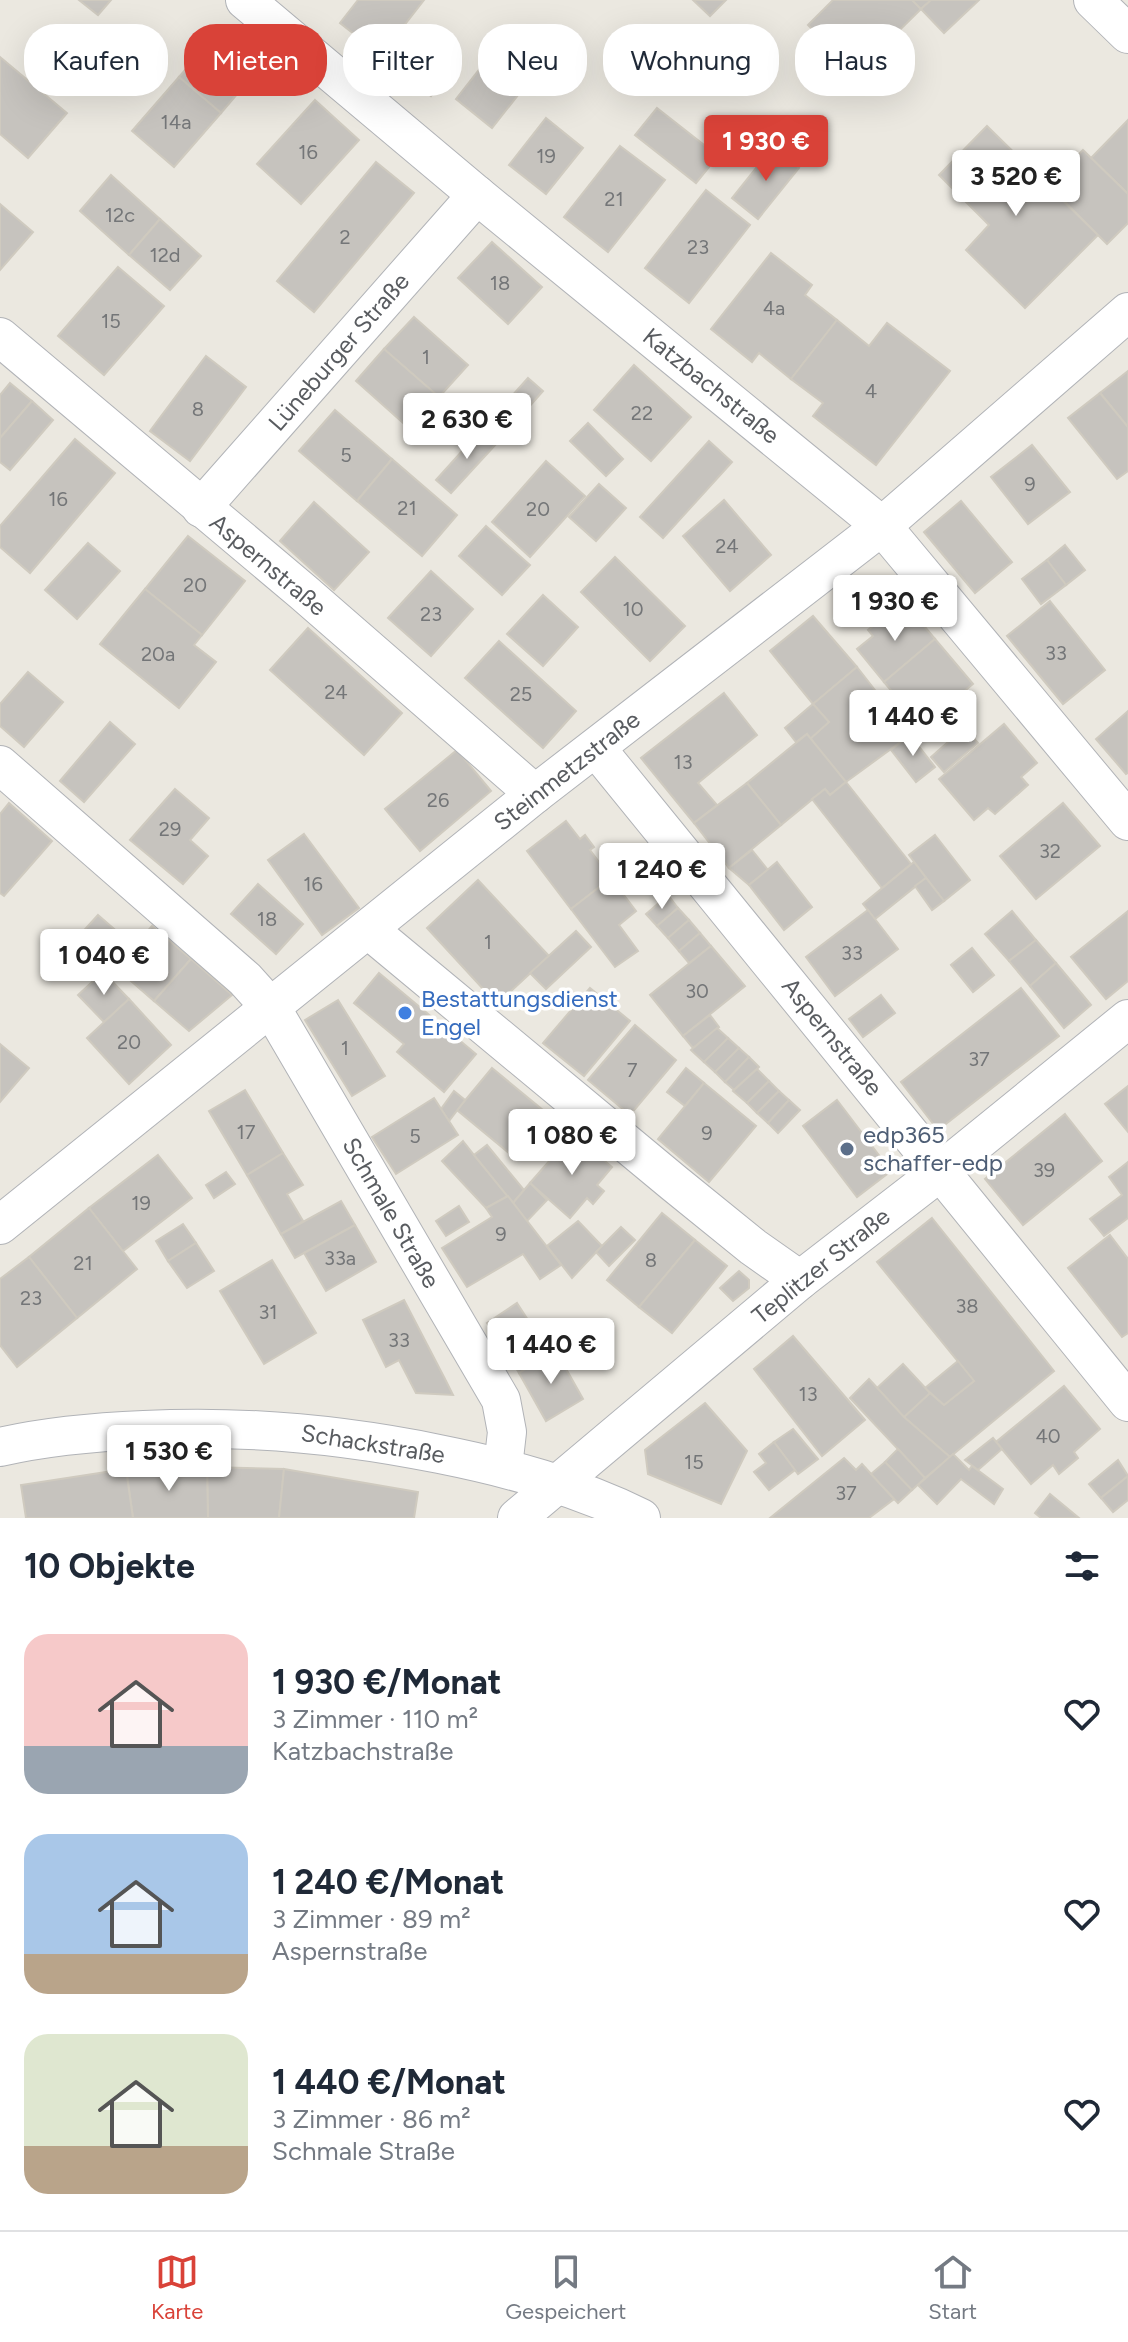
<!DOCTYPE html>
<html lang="de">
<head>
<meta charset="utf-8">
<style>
  :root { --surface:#fff; --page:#f6f6f7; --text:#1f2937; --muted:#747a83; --line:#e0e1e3; --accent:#d94238 }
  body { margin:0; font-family:Figtree,sans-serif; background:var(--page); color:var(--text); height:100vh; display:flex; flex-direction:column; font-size:30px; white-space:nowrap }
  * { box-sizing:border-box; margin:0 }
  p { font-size:26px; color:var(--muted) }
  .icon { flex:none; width:44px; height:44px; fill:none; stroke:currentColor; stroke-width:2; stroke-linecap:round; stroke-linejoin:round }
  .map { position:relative; height:1518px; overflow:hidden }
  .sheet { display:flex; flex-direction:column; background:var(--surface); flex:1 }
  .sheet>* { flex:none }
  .hud { position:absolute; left:24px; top:24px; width:1080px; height:72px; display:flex; gap:16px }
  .price { position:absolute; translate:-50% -68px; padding:0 18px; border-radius:8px; background:#fff; color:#222; font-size:26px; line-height:52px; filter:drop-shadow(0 2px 4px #0008) }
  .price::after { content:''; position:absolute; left:50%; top:48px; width:24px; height:18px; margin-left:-12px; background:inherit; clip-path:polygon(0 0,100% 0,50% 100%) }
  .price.current { background:var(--accent); color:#fff }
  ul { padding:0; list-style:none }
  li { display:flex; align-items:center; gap:24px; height:200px; padding:0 24px }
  li span { display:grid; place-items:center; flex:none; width:224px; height:160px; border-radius:24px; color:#555 }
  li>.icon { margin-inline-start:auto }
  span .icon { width:96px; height:96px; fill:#fffc; stroke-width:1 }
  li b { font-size:34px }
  h2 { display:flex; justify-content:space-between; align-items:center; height:96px; padding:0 24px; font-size:34px }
  .chip { padding:0 28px; border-radius:32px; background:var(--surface); box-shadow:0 8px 32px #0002; font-size:28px; line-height:72px }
  .chip.current { background:var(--accent); color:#fff }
  .tabs { display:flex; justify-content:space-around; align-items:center; height:112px; border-top:2px solid var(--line); background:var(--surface); font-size:22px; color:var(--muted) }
  .tabs a { display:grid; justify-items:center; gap:4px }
  .tabs .current { color:var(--accent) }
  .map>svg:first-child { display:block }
  .building { fill:#c6c3be; stroke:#cfcabf; stroke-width:2 }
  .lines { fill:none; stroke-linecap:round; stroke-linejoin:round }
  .minor-casing { stroke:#b1b3b7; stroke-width:40 }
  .minor { stroke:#fff; stroke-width:38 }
  .shop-dot { fill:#3f7fe0; stroke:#fff; stroke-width:3 }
  .service-dot { fill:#5c6f8a; stroke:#fff; stroke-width:3 }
  .labels { text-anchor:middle; stroke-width:7; stroke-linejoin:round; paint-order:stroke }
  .number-label { font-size:20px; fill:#747678 }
  .street-label { font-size:24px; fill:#595c60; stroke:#fff }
  .shop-label { font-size:24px; fill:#366cbe; stroke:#fff; text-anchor:start }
  .service-label { font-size:24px; fill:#4e5e75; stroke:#fff; text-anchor:start }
</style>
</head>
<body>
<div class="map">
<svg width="1128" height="1518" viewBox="0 0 1128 1518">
  <rect width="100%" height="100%" fill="#ebe8e0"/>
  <g class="building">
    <polygon points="79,0 111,0 98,15"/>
    <polygon points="358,0 424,0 381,55 340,23"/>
    <polygon points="693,0 726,0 710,16"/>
    <polygon points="833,0 912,0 921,9 856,73 808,25"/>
    <polygon points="912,0 931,0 921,9"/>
    <polygon points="931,0 979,0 944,33 921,9"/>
    <polygon points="221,29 262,65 221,113 179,77"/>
    <polygon points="420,51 449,74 431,96 402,74"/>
    <polygon points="0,57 67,113 28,158 0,134"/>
    <polygon points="489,57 526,85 492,128 456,99"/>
    <polygon points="179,77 221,113 174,167 132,131"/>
    <polygon points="315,100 359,140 301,204 257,164"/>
    <polygon points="657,108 718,156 696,183 635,135"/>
    <polygon points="546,118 583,148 546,194 509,165"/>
    <polygon points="1128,120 1128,194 1091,158"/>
    <polygon points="987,126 1098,235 1025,308 966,250 989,225 939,175"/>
    <polygon points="620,146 665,180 608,252 564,217"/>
    <polygon points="773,147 799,168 758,219 732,198"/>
    <polygon points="1083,150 1128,194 1128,223 1107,244 1048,185"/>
    <polygon points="376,162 414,193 314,312 277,281"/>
    <polygon points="111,175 160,219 129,255 80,211"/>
    <polygon points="706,190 750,225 689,303 645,268"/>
    <polygon points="0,204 33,232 0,270"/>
    <polygon points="160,219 201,256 170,290 129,255"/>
    <polygon points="492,242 542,287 508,324 458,278"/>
    <polygon points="771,253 812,285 805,295 837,320 791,379 759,353 752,362 711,329"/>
    <polygon points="118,267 164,306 104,375 58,336"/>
    <polygon points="414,317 468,365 439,397 384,349"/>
    <polygon points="837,320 869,346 887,323 950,371 876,465 813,416 823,403 791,379"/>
    <polygon points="384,349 439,397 410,429 356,381"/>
    <polygon points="206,356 246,387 190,461 150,431"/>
    <polygon points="634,365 691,417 651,461 594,410"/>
    <polygon points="1128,371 1128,427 1100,393"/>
    <polygon points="528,378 543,391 497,443 482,429"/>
    <polygon points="10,383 32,401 0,438 0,395"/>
    <polygon points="1100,393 1128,427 1128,471 1117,479 1068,418"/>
    <polygon points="32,401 53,420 10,470 0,462 0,438"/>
    <polygon points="335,410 392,459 357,501 299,451"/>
    <polygon points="588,423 623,459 606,476 570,441"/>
    <polygon points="482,429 497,443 451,493 436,480"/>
    <polygon points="75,439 115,473 30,573 0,547 0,526"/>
    <polygon points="709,441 732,462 663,538 640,517"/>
    <polygon points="1032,445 1070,492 1028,524 991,477"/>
    <polygon points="392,459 457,515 422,556 357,501"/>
    <polygon points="546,461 585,496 530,557 492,522"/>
    <polygon points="599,484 626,508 596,541 569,517"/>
    <polygon points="724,500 771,555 730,591 683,536"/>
    <polygon points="961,501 1012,562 975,593 924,532"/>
    <polygon points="314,502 369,552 334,590 280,541"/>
    <polygon points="486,526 530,565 502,595 459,556"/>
    <polygon points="188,536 245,581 202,635 145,589"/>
    <polygon points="88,543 120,571 77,619 45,590"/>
    <polygon points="1065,545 1085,570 1066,585 1047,560"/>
    <polygon points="615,557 685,626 650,661 581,592"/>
    <polygon points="1047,560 1066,585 1041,604 1022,579"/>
    <polygon points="431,571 473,609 431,656 388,618"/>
    <polygon points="145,589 202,635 194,645 216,662 179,708 100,644"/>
    <polygon points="543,595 578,627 543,666 507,634"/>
    <polygon points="1050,601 1105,670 1063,704 1007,636"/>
    <polygon points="908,607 935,639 884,682 857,649 873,636 868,630 892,611 897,616"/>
    <polygon points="813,616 857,667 813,704 770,651"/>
    <polygon points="308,628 402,713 364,755 270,670"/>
    <polygon points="935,639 973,684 922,727 884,682"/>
    <polygon points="499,641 576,711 543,748 465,678"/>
    <polygon points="857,667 910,735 846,782 810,739 829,722 813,704"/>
    <polygon points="28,672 63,702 24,747 0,726 0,704"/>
    <polygon points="724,693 757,735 698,783 717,805 694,823 641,758"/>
    <polygon points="813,704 829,722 810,739 807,734 796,742 785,728"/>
    <polygon points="1128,711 1128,773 1126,774 1096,739"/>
    <polygon points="110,722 135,744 84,802 60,781"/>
    <polygon points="1004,724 1037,763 1021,777 1028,785 995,814 988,808 974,820 939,779"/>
    <polygon points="964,728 978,743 944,772 931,757"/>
    <polygon points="807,734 846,782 830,795 825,789 781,825 747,783"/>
    <polygon points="910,735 935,767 916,782 891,750"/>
    <polygon points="457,750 491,791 420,851 385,809"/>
    <polygon points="846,782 911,864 882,888 812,799 825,789 830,795"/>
    <polygon points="747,783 781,825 729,868 694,823"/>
    <polygon points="175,789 209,818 190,840 208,856 183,884 130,840"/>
    <polygon points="9,803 52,841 4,896 0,893 0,814"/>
    <polygon points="1063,803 1100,846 1036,899 1000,856"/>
    <polygon points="566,821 580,839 585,835 594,847 590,850 611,878 571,909 527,851"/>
    <polygon points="304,834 359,908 322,935 268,860"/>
    <polygon points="935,835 970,880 944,901 909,855"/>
    <polygon points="752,850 768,870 749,885 729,868"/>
    <polygon points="777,862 812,907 784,930 749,885"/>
    <polygon points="914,862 926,878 875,919 863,904"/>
    <polygon points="611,878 636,911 619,925 638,951 615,967 571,909"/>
    <polygon points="926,878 944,901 932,910 915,886"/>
    <polygon points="478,880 549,956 497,1004 427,928"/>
    <polygon points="258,884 303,924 276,954 231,914"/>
    <polygon points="668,895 678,908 657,926 646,914"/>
    <polygon points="678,908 689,920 668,938 657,926"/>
    <polygon points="868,910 898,949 835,996 806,957"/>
    <polygon points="1012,911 1036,940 1009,961 985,934"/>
    <polygon points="1128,911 1128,981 1106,999 1071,957"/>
    <polygon points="98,915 135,947 116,968 79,936"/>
    <polygon points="689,920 700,933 679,951 668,938"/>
    <polygon points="152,926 191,959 154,1001 116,968"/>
    <polygon points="576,931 591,947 546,989 530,973"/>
    <polygon points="700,933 711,946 689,963 679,951"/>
    <polygon points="1036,940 1056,963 1030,986 1009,961"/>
    <polygon points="711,946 745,986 683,1036 650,995"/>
    <polygon points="972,948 994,975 973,992 951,965"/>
    <polygon points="191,959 232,995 189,1031 154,1001"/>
    <polygon points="1056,963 1091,1005 1064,1028 1030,986"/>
    <polygon points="103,972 129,999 104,1022 78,995"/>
    <polygon points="379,973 476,1054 444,1092 397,1052 404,1044 354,1003"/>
    <polygon points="590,988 630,1021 584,1076 543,1043"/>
    <polygon points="1021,988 1059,1036 938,1130 901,1082"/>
    <polygon points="881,995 895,1013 863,1037 849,1019"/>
    <polygon points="129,999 171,1045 129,1084 87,1038"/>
    <polygon points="338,1000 385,1076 352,1096 305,1020"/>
    <polygon points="710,1015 719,1027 693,1048 683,1036"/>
    <polygon points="635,1025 676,1060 630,1115 588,1080"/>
    <polygon points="717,1028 728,1038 704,1062 691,1050"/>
    <polygon points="728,1038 739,1048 715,1072 704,1062"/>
    <polygon points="0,1044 29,1068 0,1102"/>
    <polygon points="739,1048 749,1057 725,1082 715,1072"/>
    <polygon points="749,1057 759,1067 734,1090 725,1082"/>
    <polygon points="492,1068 544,1111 509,1153 457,1110"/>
    <polygon points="686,1068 704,1083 685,1106 667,1092"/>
    <polygon points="757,1069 769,1081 747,1103 733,1091"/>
    <polygon points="769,1081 779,1091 757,1113 747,1103"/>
    <polygon points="704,1083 756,1126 709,1182 658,1139"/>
    <polygon points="1128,1086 1128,1132 1105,1104"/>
    <polygon points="245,1090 283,1153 247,1175 209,1111"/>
    <polygon points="454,1091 465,1100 449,1121 441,1109"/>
    <polygon points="779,1091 789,1100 768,1123 757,1113"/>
    <polygon points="434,1098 458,1135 396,1174 372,1137"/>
    <polygon points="789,1100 800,1110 778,1133 768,1123"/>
    <polygon points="837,1100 891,1171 857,1197 803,1126"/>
    <polygon points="1065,1114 1102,1161 1023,1225 985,1179"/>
    <polygon points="573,1134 612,1167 597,1185 604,1191 593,1204 587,1198 570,1218 530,1183"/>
    <polygon points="463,1141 474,1155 508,1196 486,1208 442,1161"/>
    <polygon points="487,1145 524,1190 513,1203 474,1155"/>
    <polygon points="283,1153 303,1185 287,1194 303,1221 281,1234 247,1175"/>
    <polygon points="158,1155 192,1198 123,1251 89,1208"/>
    <polygon points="1128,1162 1128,1218 1104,1236 1090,1219 1122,1195 1109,1177"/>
    <polygon points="226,1172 235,1184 214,1198 206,1185"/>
    <polygon points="530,1183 547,1200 527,1221 513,1203"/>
    <polygon points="508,1196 561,1265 540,1279 523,1254 467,1287 442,1248 492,1217 486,1208"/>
    <polygon points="341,1201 355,1225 295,1258 281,1234"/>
    <polygon points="459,1206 469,1222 446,1236 436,1221"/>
    <polygon points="89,1208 137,1269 77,1318 29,1257"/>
    <polygon points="662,1213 695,1240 639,1307 607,1280"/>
    <polygon points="932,1218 1054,1371 950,1457 904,1417 930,1393 944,1405 974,1381 877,1262"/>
    <polygon points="578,1221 602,1246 572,1278 547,1246"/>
    <polygon points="183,1224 196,1243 168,1261 156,1241"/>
    <polygon points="355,1225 376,1262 326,1291 304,1253"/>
    <polygon points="621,1227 635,1240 609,1266 596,1252"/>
    <polygon points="1110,1235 1128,1259 1128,1333 1122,1337 1068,1268"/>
    <polygon points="695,1240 727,1266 672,1333 639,1307"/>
    <polygon points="196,1243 214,1271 187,1288 168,1261"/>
    <polygon points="29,1257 77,1318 17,1367 0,1345 0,1279"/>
    <polygon points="272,1260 316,1333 264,1364 220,1291"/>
    <polygon points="739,1271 749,1280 749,1288 733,1301 720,1288"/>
    <polygon points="404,1300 445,1379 453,1395 416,1393 399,1360 386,1367 363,1320"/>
    <polygon points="517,1303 528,1320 498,1339 487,1323"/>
    <polygon points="528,1320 539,1335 508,1355 498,1339"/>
    <polygon points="550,1328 562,1348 519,1373 508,1355"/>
    <polygon points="793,1336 865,1420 822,1456 754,1369"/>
    <polygon points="556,1351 583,1399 546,1421 519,1373"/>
    <polygon points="958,1361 974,1381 944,1405 925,1388"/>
    <polygon points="903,1364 930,1393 904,1417 877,1388"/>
    <polygon points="869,1379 904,1417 950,1457 925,1478 850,1398"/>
    <polygon points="1064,1386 1100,1429 1074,1452 1078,1458 1059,1474 1053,1465 1031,1484 996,1442"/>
    <polygon points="705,1403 747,1451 721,1504 648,1474 645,1450"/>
    <polygon points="793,1429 818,1459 798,1474 774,1442"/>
    <polygon points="993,1438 1002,1449 978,1470 965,1460"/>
    <polygon points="774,1442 795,1470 769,1490 754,1472 766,1463 759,1454"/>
    <polygon points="898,1449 925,1478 912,1490 885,1462"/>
    <polygon points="953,1454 969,1470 972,1466 1003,1489 994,1504 961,1479 937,1504 918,1485"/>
    <polygon points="844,1458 856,1470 862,1464 894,1499 869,1518 770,1518"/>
    <polygon points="1118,1460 1128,1476 1101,1498 1089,1484"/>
    <polygon points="885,1462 912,1490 898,1503 871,1474"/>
    <polygon points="207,1467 284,1469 279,1518 208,1518"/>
    <polygon points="207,1467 208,1518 133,1518 126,1469"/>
    <polygon points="126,1469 133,1518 26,1518 21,1485"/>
    <polygon points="284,1469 418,1492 414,1518 279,1518"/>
    <polygon points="1128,1476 1128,1500 1113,1512 1101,1498"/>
    <polygon points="1050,1494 1079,1518 1041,1518 1035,1513"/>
  </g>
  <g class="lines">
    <defs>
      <g id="minor">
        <polyline points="245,0 477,195 882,526 1128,821"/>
        <polyline points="1093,0 1128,34"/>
        <polyline points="0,337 303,592 535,794"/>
        <polyline points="201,508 477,195"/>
        <polyline points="596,748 1128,1402"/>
        <polyline points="0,765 245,979 272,1009 501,1400 507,1432 503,1467"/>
        <polyline points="369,930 674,1183 753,1247 800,1280"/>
        <polyline points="0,1225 535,794 882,526 1128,312"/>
        <path d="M 0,1447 C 48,1436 95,1432 144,1430 C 244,1425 341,1434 439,1454 C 509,1468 576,1486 641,1518"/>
        <polyline points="517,1518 800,1280 941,1171 1128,1019"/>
      </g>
    </defs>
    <use href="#minor" class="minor-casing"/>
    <use href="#minor" class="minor"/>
  </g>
  <circle class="shop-dot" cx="405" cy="1013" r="8"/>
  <circle class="service-dot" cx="847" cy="1149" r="8"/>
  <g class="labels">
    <g class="number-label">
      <text x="176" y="129">14a</text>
      <text x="308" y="159">16</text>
      <text x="546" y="163">19</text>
      <text x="614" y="206">21</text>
      <text x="120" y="222">12c</text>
      <text x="345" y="244">2</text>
      <text x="698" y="254">23</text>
      <text x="165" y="262">12d</text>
      <text x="500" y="290">18</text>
      <text x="774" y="315">4a</text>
      <text x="111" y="328">15</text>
      <text x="426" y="364">1</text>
      <text x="871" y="398">4</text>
      <text x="198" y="416">8</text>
      <text x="642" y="420">22</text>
      <text x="346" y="462">5</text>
      <text x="1030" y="491">9</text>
      <text x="58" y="506">16</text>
      <text x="407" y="515">21</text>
      <text x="538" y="516">20</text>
      <text x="727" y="553">24</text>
      <text x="195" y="592">20</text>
      <text x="633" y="616">10</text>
      <text x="431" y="621">23</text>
      <text x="1056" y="660">33</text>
      <text x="158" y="661">20a</text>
      <text x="336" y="699">24</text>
      <text x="521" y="701">25</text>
      <text x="683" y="769">13</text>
      <text x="438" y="807">26</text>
      <text x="170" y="836">29</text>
      <text x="1050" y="858">32</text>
      <text x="313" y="891">16</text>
      <text x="267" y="926">18</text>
      <text x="488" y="949">1</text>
      <text x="852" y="960">33</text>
      <text x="697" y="998">30</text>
      <text x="129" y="1049">20</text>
      <text x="345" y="1055">1</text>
      <text x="979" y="1066">37</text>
      <text x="632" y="1077">7</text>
      <text x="246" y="1139">17</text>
      <text x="707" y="1140">9</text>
      <text x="415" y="1143">5</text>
      <text x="1044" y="1177">39</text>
      <text x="141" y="1210">19</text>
      <text x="501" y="1241">9</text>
      <text x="340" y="1265">33a</text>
      <text x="651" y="1267">8</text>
      <text x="83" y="1270">21</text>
      <text x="31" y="1305">23</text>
      <text x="967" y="1313">38</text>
      <text x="268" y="1319">31</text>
      <text x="399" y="1347">33</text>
      <text x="808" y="1401">13</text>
      <text x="1048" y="1443">40</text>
      <text x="694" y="1469">15</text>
      <text x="846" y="1500">37</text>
    </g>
    <g class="street-label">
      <text transform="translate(339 352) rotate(-49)" y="8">Lüneburger Straße</text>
      <text transform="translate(711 386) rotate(39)" y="8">Katzbachstraße</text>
      <text transform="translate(268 565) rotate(40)" y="8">Aspernstraße</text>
      <text transform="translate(567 771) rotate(-38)" y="8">Steinmetzstraße</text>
      <text transform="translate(832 1037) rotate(51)" y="8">Aspernstraße</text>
      <text transform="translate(391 1213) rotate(60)" y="8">Schmale Straße</text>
      <text transform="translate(821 1266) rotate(-39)" y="8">Teplitzer Straße</text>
      <text transform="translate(373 1444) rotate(9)" y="8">Schackstraße</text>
    </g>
    <g class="shop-label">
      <text x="421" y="1007">Bestattungsdienst<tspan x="421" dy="28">Engel</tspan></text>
    </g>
    <g class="service-label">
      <text x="863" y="1143">edp365<tspan x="863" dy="28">schaffer-edp</tspan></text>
    </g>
  </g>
</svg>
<b class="price current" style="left:766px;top:183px">1 930 €</b>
<b class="price" style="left:1016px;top:218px">3 520 €</b>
<b class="price" style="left:467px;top:461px">2 630 €</b>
<b class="price" style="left:895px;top:643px">1 930 €</b>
<b class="price" style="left:913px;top:758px">1 440 €</b>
<b class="price" style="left:662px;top:911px">1 240 €</b>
<b class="price" style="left:104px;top:997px">1 040 €</b>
<b class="price" style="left:572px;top:1177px">1 080 €</b>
<b class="price" style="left:551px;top:1386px">1 440 €</b>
<b class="price" style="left:169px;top:1493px">1 530 €</b>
<div class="hud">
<a class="chip">Kaufen</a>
<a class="chip current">Mieten</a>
<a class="chip">Filter</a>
<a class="chip">Neu</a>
<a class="chip">Wohnung</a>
<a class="chip">Haus</a>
</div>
</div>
<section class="sheet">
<h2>10 Objekte<svg class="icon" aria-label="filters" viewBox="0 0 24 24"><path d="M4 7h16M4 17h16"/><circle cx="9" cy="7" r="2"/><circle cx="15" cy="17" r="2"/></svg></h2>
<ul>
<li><span style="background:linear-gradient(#f6c9c9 70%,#9aa5b1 0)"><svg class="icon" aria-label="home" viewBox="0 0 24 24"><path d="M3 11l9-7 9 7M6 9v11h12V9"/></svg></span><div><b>1 930 €/Monat</b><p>3 Zimmer · 110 m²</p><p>Katzbachstraße</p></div><svg class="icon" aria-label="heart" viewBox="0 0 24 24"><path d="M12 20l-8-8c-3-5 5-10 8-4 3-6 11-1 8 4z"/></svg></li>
<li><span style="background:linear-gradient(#a9c7e8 75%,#b9a48a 0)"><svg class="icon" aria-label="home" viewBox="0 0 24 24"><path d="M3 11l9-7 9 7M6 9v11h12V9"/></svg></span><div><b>1 240 €/Monat</b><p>3 Zimmer · 89 m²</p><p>Aspernstraße</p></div><svg class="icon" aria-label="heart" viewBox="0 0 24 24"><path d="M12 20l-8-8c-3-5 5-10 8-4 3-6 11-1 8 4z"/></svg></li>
<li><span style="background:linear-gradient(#dfe7d0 70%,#b9a48a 0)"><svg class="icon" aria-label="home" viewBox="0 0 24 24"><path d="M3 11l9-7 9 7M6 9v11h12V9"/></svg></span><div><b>1 440 €/Monat</b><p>3 Zimmer · 86 m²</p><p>Schmale Straße</p></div><svg class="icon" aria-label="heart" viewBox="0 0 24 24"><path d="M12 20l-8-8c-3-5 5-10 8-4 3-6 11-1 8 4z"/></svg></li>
</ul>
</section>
<nav class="tabs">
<a class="current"><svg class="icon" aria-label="map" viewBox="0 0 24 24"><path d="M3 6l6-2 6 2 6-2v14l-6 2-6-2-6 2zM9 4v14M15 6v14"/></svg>Karte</a>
<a><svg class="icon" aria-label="saved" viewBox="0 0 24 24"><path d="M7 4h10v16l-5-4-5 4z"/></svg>Gespeichert</a>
<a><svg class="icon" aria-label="home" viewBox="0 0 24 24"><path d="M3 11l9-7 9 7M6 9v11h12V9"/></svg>Start</a>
</nav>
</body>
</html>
